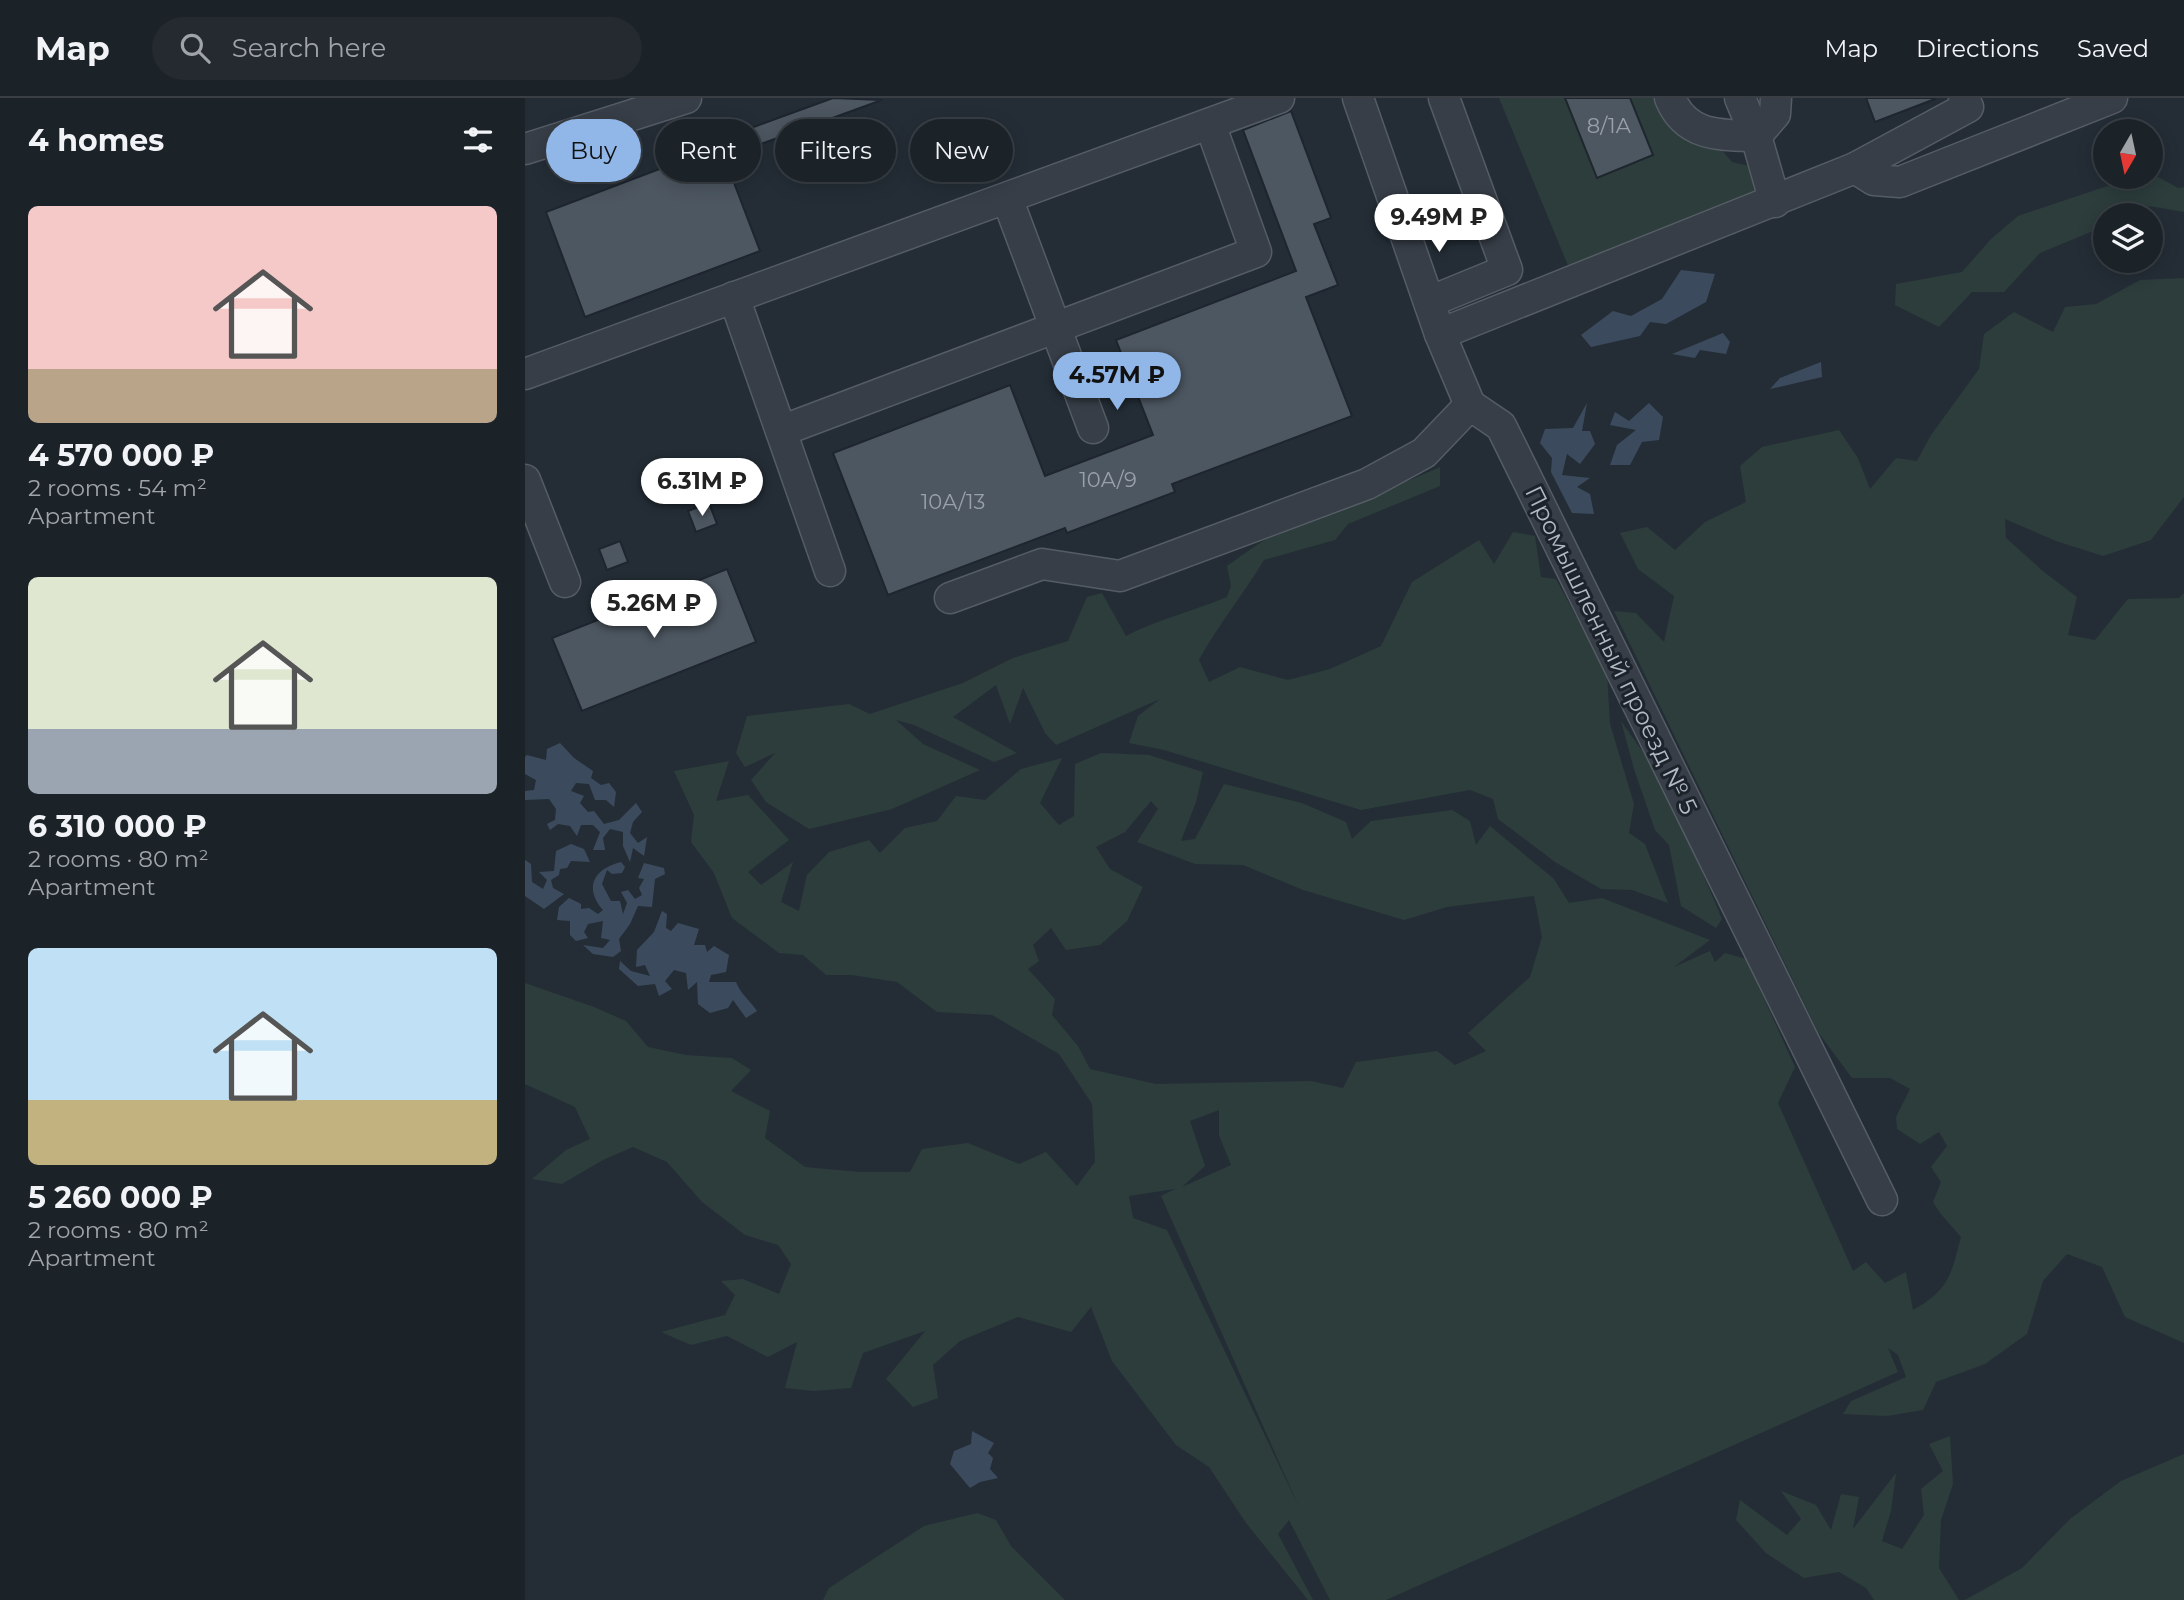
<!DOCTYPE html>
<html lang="en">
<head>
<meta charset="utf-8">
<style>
  :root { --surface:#1b2228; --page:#242a30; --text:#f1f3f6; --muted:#a0a4a8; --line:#393f45; --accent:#91b7e9 }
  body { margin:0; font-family:Montserrat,sans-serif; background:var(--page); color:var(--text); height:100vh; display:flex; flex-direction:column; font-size:26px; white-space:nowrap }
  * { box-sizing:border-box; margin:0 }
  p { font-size:23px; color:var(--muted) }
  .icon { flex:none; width:38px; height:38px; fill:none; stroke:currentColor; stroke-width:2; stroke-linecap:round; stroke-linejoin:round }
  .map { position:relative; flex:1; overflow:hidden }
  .drawer { display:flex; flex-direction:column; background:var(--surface); width:525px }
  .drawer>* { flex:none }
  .guide { position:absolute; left:21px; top:21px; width:665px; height:63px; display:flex; gap:14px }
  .needle { width:46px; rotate:189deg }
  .fabs { position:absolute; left:1568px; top:21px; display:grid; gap:14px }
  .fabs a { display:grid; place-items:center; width:70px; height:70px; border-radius:50%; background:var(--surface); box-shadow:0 4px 18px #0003,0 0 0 2px var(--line); font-size:35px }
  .price { position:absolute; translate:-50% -60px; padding:0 16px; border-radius:24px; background:#fff; color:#222; font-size:23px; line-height:46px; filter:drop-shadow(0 2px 4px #0008) }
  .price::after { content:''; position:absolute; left:50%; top:42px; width:21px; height:16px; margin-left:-10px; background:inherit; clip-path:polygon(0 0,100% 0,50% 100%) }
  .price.on { background:var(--accent); color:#111 }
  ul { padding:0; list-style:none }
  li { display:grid; align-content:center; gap:14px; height:371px; padding:0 28px }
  li span { display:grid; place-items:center; height:217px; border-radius:10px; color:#555 }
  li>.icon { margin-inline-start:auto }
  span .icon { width:126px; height:126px; fill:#fffc; stroke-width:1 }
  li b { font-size:30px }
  h2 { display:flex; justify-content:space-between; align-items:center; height:84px; padding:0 28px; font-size:30px }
  .pill { padding:0 24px; border-radius:32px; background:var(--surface); box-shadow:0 4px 18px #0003,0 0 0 2px var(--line); font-size:24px; line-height:63px }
  .pill.on { background:var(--accent); color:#111 }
  header { display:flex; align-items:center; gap:42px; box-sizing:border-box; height:98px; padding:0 35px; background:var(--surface); border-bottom:2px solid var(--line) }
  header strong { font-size:33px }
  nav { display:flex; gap:38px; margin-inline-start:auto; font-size:24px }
  .search { width:490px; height:63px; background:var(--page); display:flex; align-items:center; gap:18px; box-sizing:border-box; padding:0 24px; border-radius:38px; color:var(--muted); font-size:26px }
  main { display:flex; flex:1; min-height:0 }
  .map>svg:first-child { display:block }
  .green { fill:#2c3d3c; fill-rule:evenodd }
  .water { fill:#3b4b5d }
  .building { fill:#4d5761; stroke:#1e252e; stroke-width:2 }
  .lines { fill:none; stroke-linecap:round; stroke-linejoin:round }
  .minor-casing { stroke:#555c65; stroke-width:33 }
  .minor { stroke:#373e47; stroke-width:30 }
  .labels { text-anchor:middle; stroke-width:6; stroke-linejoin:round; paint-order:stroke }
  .number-label { font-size:21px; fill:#99a0aa }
  .street-label { font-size:24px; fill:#b2b9c3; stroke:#1d232b }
</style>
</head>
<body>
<header>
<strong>Map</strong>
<div class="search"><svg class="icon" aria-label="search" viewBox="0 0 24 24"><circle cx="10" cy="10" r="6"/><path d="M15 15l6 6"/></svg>Search here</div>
<nav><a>Map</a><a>Directions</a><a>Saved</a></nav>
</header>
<main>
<section class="drawer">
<h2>4 homes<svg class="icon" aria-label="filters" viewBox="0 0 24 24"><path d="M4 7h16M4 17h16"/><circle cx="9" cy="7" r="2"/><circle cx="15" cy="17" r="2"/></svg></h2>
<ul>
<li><span style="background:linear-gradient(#f6c9c9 75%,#b9a48a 0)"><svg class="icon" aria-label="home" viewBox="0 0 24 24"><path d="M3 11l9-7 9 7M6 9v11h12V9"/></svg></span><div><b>4 570 000 ₽</b><p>2 rooms · 54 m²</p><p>Apartment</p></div></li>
<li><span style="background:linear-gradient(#dfe7d0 70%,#9aa5b1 0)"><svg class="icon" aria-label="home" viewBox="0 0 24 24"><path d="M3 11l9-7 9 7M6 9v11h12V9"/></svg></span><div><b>6 310 000 ₽</b><p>2 rooms · 80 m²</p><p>Apartment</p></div></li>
<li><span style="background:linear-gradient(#bfe0f5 70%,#c2b280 0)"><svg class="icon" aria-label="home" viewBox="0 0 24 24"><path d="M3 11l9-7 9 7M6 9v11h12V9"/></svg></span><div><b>5 260 000 ₽</b><p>2 rooms · 80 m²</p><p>Apartment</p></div></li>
</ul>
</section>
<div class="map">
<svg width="1659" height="1502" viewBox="0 0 1659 1502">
  <rect width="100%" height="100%" fill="#242d36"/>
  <g class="green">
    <polygon points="974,0 1135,0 1194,49 1207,64 1232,70 1236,93 1044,170"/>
    <polygon points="1626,75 1653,90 1659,89 1659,114 1624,108 1618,117 1580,117 1580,128 1515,155 1479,194 1447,194 1414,229 1370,207 1371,186 1437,174 1466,141 1493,118 1609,79 1626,79"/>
    <path d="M 1659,180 L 1659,399 L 1626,442 L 1578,458 L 1531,443 L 1480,421 L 1481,440 L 1519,474 L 1552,499 L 1543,537 L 1570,542 L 1603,501 L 1654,500 L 1659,495 L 1659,1245 L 1600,1219 L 1577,1169 L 1542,1156 L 1518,1183 L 1502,1236 L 1460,1266 L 1411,1284 L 1398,1312 L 1362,1318 L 1318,1316 L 1326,1303 L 1381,1279 L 1373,1257 L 1363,1250 L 1373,1274 L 861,1502 L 805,1502 L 764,1422 L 753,1436 L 788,1502 L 783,1502 L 721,1425 L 684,1369 L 651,1347 L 587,1263 L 566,1209 L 546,1234 L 493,1219 L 435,1243 L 408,1267 L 413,1300 L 388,1309 L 361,1281 L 400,1233 L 338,1255 L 326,1290 L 289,1293 L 260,1290 L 272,1244 L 243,1259 L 202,1238 L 166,1247 L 136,1234 L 200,1217 L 210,1197 L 196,1183 L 218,1181 L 254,1196 L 266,1166 L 253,1147 L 220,1137 L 177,1104 L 142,1064 L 108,1049 L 78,1062 L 37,1086 L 7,1081 L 41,1052 L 65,1041 L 50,1009 L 0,986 L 0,885 L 69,909 L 101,923 L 123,949 L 161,957 L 207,960 L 226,972 L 206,993 L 245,1013 L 240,1040 L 280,1069 L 335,1074 L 385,1074 L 397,1051 L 443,1045 L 494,1066 L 521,1054 L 552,1088 L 570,1064 L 567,1006 L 534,956 L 467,917 L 412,914 L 372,884 L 327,877 L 301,877 L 278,857 L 254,855 L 207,820 L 189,775 L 166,744 L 169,717 L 149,673 L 204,663 L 191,703 L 223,697 L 264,742 L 223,774 L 236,787 L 268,764 L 256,804 L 274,813 L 282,777 L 304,754 L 344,742 L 355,755 L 380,730 L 412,723 L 431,698 L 460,702 L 496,671 L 537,660 L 515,705 L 534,727 L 549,718 L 550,666 L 576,655 L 624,657 L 678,674 L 671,704 L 656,743 L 670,741 L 699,686 L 777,705 L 821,724 L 827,741 L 846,723 L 927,712 L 945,723 L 951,747 L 965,728 L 1029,781 L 1044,805 L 1077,800 L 1185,842 L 1149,869 L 1185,853 L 1190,864 L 1200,855 L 1221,861 L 1270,969 L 1253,1005 L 1328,1173 L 1341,1164 L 1360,1185 L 1381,1174 L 1388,1212 C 1424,1192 1426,1177 1436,1139 L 1415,1115 L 1408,1104 L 1416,1084 L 1406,1069 L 1422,1048 L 1414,1034 L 1395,1046 L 1372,1031 L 1371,1019 L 1385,991 L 1365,980 L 1327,980 L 1293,934 L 1089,513 L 1111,515 L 1139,544 L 1149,498 L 1113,471 L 1095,435 L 1122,429 L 1150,452 L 1180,424 L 1221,404 L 1215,368 L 1237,349 L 1314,332 L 1333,360 L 1345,391 L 1371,360 L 1392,363 L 1406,337 L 1454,271 L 1459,236 L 1489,214 L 1528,234 L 1540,209 L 1571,206 L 1615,182 ZM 626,703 L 633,711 L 612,744 L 670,766 L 718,767 L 778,792 L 879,822 L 922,809 L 1009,798 L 1017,839 L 1005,879 L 943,935 L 961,953 L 930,967 L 912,953 L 831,964 L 818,990 L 786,983 L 631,986 L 565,971 L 553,948 L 527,917 L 530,901 L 503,871 L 514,863 L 508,847 L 526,830 L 541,852 L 575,847 L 602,823 L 618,789 L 585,771 L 571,749 L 600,734 ZM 694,1012 L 694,1037 L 706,1067 L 657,1089 L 680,1068 L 665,1023 ZM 650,1091 L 636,1098 L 774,1409 L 642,1132 L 608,1120 L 604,1098 Z"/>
    <path d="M 915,369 L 915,388 L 823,426 L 810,442 L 739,462 C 718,497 693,527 674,562 L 684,584 L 715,569 L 763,582 L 805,571 L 856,548 L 887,484 L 954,442 L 969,466 L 988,434 L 1010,438 L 1016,479 L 1031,481 L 1082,576 L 1085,626 L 1109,706 L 1104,735 L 1120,746 L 1143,805 L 1107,792 L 1076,791 L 1030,764 L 973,721 L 968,701 L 945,692 L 836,712 L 639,652 L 604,645 L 613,618 L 635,601 L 531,647 L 520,635 L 498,590 L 485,626 L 471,587 L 428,619 L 492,655 L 469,664 L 389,627 L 371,622 L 398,646 L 455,672 L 367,711 L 284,731 L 241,704 L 226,682 L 250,655 L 220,669 L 211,655 L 222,618 L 324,606 L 345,616 L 438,585 L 488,560 L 543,543 L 562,499 L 577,495 L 601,538 C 633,521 669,513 702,499 L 706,488 L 702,468 C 715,459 729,448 743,440 C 798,411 858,395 915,369 Z"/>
    <polygon points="1096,623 1139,684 1197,821 1191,830 1156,808 1144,747 1130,732 1109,671"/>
    <polygon points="1425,1338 1428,1386 1416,1422 1414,1470 1434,1502 1349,1502 1341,1490 1314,1474 1279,1480 1241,1455 1211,1422 1215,1402 1262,1437 1276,1421 1256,1393 1291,1407 1306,1432 1316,1396 1334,1399 1328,1431 1371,1375 1366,1413 1357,1443 1377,1451 1399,1417 1396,1391 1418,1373 1404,1346"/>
    <polygon points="1659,1356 1659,1502 1440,1502 1497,1470 1545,1421 1596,1383"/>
    <polygon points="452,1415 471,1422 486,1448 540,1502 298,1502 304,1490 399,1428"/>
  </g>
  <g class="water">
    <polygon points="1156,172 1190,176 1181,204 1141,226 1125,224 1115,238 1066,249 1056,237 1088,213 1106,218 1137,201"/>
    <polygon points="1198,235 1205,244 1201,256 1175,252 1170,260 1147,256"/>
    <polygon points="1296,264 1297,279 1245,291 1255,280"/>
    <polygon points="1062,305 1057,333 1065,333 1070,346 1055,366 1042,356 1037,377 1065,380 1052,389 1065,396 1069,416 1047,415 1026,374 1027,360 1015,345 1020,331 1048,330"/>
    <polygon points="1124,305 1138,319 1134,342 1117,344 1105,367 1085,367 1092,347 1111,332 1085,327 1090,314 1104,323"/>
    <polygon points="35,645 49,660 68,673 66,680 76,687 84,685 91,694 89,709 81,702 70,702 64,686 51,685 46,693 59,698 55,705 63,714 69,713 79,726 94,722 111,705 117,714 108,724 105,735 113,745 122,739 119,758 108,750 105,764 98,748 98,734 85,731 78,740 80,752 68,752 75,734 68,727 56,727 52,738 45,728 33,726 25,732 22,726 30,722 31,711 24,701 0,702 0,693 9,692 11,682 0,676 0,659 2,657 21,662 22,651"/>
    <polygon points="46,746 59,751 65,764 46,763 42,770 35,771 34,777 26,782 28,790 39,796 19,811 0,798 0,762 6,766 7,784 18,791 22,782 14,774 29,773 31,753"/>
    <path d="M 96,764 L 100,769 L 97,775 L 87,776 L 82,772 L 77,786 L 86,803 L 95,803 L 98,816 L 102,805 L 96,794 L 103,792 L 110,801 L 117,797 L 114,790 L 119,781 L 113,780 L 119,765 L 139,770 L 140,776 L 130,781 L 127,809 L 113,808 L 105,826 L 94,841 L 96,853 L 88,859 L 68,856 L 58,847 L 78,850 L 85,842 L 76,840 L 78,823 L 63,826 L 59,834 L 63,840 L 51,843 L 45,837 L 45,823 L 32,822 L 34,809 L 44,800 L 56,806 L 56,811 L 64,810 L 73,816 L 78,812 C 59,790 68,771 96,764 Z"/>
    <path d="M 137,813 L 142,816 L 141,830 L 146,833 L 153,825 L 174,831 L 169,847 L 180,847 L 182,854 L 189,848 L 204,857 L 201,874 L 186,877 L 184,884 L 211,884 C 216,897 225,902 232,913 L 221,920 L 208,902 L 203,910 L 185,915 L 173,906 L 172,884 L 163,892 L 161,875 L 149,872 L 140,883 L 147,891 L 134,898 L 130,886 L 113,888 L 94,871 L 95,863 L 106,873 L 125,878 L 120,867 L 111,869 L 112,852 L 129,834 Z"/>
    <polygon points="447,1333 469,1345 463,1355 468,1360 465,1371 473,1380 455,1384 445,1390 425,1366 429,1353 446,1346"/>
  </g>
  <g class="building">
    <polygon points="308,0 357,2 200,59 193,42"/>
    <polygon points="1040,0 1105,0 1128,57 1072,80"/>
    <polygon points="1341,0 1410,0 1410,1 1350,24"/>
    <polygon points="766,13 806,120 789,126 813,187 781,199 827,318 647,386 650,394 542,435 540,430 363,497 308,355 485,287 520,378 628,337 591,242 771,173 718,32"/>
    <polygon points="195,48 235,153 60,219 21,114"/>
    <polygon points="184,405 192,426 171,434 163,413"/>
    <polygon points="95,443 103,464 82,472 74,451"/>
    <polygon points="202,471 231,544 57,613 27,540"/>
  </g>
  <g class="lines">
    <defs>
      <g id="minor">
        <polyline points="833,0 915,236 945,307 976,328 1357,1102"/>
        <path d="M 1145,0 C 1161,39 1195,37 1231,38 L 1250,16 L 1251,0"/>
        <polyline points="1215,0 1231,38 1250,104"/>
        <polyline points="0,51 161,0"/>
        <polyline points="1330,70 1349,82 1375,84 1587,0"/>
        <polyline points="482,100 568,330"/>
        <polyline points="209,199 305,473"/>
        <polyline points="904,204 982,172 919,0"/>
        <polyline points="915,236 1330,70 1443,9 1439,0"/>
        <polyline points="0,276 754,0"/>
        <polyline points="256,333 731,154 685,26"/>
        <polyline points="0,382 40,484"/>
        <polyline points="425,500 517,466 595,478 842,386 899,355 945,307"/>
      </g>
    </defs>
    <use href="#minor" class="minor-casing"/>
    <use href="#minor" class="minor"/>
  </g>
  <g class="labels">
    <g class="number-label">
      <text x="1084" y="35">8/1А</text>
      <text x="583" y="389">10А/9</text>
      <text x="428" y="411">10А/13</text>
    </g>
    <g class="street-label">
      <text transform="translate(1086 552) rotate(64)" y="8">Промышленный проезд № 5</text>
    </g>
  </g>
</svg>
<div class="fabs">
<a><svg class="needle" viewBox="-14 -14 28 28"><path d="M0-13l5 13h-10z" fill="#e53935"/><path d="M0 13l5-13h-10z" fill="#a0a4a8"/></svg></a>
<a><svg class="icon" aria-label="layers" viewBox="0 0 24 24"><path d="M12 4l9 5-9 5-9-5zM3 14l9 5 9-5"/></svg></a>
</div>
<b class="price" style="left:914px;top:156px">9.49M ₽</b>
<b class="price on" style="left:592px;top:314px">4.57M ₽</b>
<b class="price" style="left:177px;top:420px">6.31M ₽</b>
<b class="price" style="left:129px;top:542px">5.26M ₽</b>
<div class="guide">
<a class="pill on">Buy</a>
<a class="pill">Rent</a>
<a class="pill">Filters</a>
<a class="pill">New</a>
</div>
</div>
</main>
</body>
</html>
